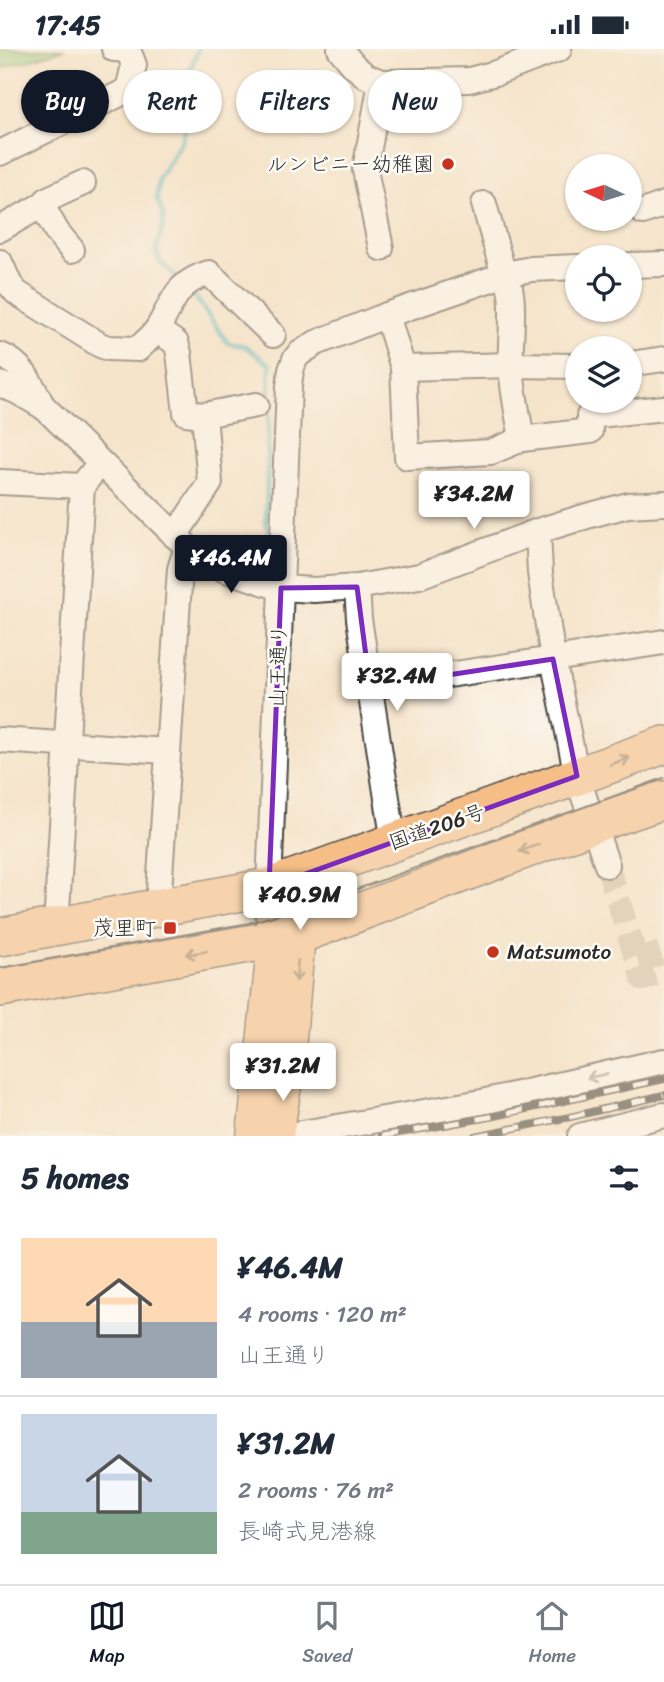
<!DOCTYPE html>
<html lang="en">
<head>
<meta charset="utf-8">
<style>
  :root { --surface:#fff; --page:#f2f2f3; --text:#1f2937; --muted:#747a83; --line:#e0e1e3; --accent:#111827 }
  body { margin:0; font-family:Sriracha,"Klee One",sans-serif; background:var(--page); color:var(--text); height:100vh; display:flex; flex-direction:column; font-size:26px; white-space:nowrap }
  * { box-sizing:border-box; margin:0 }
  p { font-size:23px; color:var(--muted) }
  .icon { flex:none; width:38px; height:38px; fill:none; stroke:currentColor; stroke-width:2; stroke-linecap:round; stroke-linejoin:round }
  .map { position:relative; height:1087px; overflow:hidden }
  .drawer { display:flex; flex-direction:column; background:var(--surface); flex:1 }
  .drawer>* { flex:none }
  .guide { position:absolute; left:21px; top:21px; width:623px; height:63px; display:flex; gap:14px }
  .needle { width:46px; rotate:274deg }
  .controls { position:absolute; left:565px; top:105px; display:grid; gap:14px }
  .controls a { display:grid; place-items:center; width:77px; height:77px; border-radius:50%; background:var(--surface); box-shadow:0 2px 5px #0004; font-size:35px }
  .price { position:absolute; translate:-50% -60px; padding:0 16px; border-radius:7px; background:#fff; color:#222; font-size:23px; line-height:46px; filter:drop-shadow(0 2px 4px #0008) }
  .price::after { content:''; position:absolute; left:50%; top:42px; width:21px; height:16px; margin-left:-10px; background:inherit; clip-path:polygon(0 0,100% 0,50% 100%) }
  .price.active { background:var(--accent); color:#fff }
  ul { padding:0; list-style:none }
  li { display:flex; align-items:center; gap:21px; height:175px; padding:0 21px }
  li+li { border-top:2px solid var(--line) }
  li span { display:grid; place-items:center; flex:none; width:196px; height:140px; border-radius:0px; color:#555 }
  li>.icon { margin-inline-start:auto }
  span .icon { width:84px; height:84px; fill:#fffc; stroke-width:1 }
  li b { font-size:30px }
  h2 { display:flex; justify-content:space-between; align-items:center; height:84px; padding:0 21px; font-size:30px }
  .pill { padding:0 24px; border-radius:32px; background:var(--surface); box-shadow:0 2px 5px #0004; font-size:24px; line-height:63px }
  .pill.active { background:var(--accent); color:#fff }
  .status { display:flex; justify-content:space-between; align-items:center; height:49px; padding:0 35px; background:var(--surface); direction:ltr }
  .status svg { height:19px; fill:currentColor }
  .tab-bar { display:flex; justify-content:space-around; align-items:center; height:98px; border-top:2px solid var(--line); background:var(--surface); font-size:19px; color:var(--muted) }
  .tab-bar a { display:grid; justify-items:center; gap:4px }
  .tab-bar .active { color:var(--accent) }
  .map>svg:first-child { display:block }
  .green { fill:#91ca7d; stroke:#5e7a54; stroke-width:2 }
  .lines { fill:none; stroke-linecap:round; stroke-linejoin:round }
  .stream { stroke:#46b6be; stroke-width:5 }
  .minor-tunnel { stroke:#cdbfab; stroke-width:24; stroke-dasharray:24 12; stroke-linecap:butt }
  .minor-casing { stroke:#494743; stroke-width:28 }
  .major-casing { stroke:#494743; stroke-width:35 }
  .highway-casing { stroke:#494743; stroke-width:40 }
  .minor { stroke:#fff; stroke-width:24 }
  .major { stroke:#f6be87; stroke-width:32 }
  .highway { stroke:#f6be87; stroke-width:37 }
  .tram { stroke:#2b2b2b; stroke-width:2 }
  .rail-casing { stroke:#2b2b2b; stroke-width:8 }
  .rail { stroke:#fdfcf7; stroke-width:5; stroke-dasharray:16; stroke-linecap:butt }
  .oneway { stroke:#907459 }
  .oneway2 { stroke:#a0a0a0 }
  .marked { fill:none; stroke:#7b2cbf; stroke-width:5; stroke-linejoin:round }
  .poi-dot { fill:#c8321e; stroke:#fdfcf7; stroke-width:2.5 }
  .labels { text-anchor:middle; stroke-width:5; stroke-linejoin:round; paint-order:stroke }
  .poi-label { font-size:21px; fill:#2b2b2b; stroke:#fdfcf7; text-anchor:end }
  .street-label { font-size:21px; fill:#2b2b2b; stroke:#fdfcf7 }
</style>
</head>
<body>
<div class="status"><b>17:45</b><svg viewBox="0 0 49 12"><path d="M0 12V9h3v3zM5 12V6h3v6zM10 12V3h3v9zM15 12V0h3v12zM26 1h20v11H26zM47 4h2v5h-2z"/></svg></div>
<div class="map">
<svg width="664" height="1087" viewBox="0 0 664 1087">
  <rect width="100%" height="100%" fill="#fdfcf7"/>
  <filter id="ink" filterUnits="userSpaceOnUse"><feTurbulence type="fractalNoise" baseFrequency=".0143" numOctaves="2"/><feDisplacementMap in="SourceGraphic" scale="14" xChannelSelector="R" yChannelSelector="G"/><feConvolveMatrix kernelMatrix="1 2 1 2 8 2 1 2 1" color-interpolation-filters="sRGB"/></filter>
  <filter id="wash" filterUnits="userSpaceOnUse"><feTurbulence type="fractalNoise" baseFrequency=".00686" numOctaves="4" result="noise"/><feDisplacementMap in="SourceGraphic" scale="28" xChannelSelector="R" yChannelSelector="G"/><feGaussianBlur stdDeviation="1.57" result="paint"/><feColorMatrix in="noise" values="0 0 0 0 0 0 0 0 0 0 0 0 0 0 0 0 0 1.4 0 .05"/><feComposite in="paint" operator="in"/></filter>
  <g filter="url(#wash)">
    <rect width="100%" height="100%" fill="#f5e4cb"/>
    <polygon class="green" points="0,0 65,0 0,20"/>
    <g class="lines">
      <g class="stream">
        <polyline points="179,230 160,213 156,202 163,177 163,165 157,150 159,130 182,91 189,63 188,27 198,0"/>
        <polyline points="191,242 228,294 245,297 270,316 266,475 271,486"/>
      </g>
    </g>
  </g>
  <g filter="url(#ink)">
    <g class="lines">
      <g class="minor-tunnel">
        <polyline points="607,816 643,930 664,922"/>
        <polyline points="638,912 664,903"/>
      </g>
      <defs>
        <g id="minor">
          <polyline points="340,0 354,17 366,27 381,33 469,31 496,24 559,0"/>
          <polyline points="381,33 365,121 381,199"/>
          <polyline points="0,104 128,41 134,16 128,1 114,0"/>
          <path d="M 484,155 L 502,219 C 519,243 509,286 511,315 C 512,340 518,366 522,390"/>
          <polyline points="42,156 57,183 72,201"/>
          <polyline points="643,163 664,155"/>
          <polyline points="0,180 42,156 48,150 83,134"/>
          <path d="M 0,213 L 10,236 L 17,244 L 100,296 L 108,299 L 138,300 C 145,293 153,287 158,279 C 174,252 175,234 209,224 L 273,286"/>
          <polyline points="630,216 664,215"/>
          <polyline points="578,218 531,220 506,225 387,266 316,294 299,305 295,310 291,321 289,337 281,539 314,541 357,538 419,527 538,482 587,467 628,456 664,454"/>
          <polyline points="387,266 403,319 407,408 491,403 522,390 590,382 589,367 664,359"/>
          <polyline points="157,281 176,294 179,304 186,364 204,366 210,434 175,487"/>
          <path d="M 0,306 C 23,314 33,338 43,358"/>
          <polyline points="630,315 664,310"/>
          <polyline points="403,319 511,316 578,317"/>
          <polyline points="0,335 18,343 44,358 187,498 217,518 281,539 269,838"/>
          <polyline points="204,366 256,356"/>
          <polyline points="0,433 82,437"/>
          <polyline points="538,482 540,524 553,610 577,727 607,816"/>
          <polyline points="357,538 359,570 394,794"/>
          <polyline points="370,638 664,593"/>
          <polyline points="0,691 167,702"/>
          <polyline points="158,858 180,520 187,498"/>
          <polyline points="56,878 82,437 100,414"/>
          <polyline points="285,1087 482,1053 664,1012"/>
          <polyline points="580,1087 664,1066"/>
        </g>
        <g id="major">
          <polyline points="269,838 299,886 287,1024 277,1087"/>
          <polyline points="253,1087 274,891 272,867"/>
        </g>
        <g id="highway">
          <polyline points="0,888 269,838 664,696"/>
          <polyline points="0,939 299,886 593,775 664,751"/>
        </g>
      </defs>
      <use href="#minor" class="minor-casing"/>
      <use href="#major" class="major-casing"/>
      <use href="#highway" class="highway-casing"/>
      <use href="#minor" class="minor"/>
      <use href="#major" class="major"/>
      <use href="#highway" class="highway"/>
      <polyline class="tram" points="0,919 249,874 327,851 664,729"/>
      <defs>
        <g id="rail">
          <polyline points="382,1087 495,1067 664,1030"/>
          <polyline points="475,1087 570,1068 664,1046"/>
        </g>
      </defs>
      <use href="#rail" class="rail-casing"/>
      <use href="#rail" class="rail"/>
    </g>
    <defs><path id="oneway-shaft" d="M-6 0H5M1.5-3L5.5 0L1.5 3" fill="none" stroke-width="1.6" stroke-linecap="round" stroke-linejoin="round" transform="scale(1.75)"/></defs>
    <g class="oneway">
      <use href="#oneway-shaft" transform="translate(620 712) rotate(-21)"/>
      <use href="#oneway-shaft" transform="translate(529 799) rotate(159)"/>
      <use href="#oneway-shaft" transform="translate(196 904) rotate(170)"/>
      <use href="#oneway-shaft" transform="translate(297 922) rotate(94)"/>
    </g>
    <use class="oneway2" href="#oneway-shaft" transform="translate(597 1027) rotate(167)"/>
  </g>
  <path d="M0 0H664V1087H0ZM 357,538 L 370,638 L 553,610 L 577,727 L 269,838 L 281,539 Z" fill="#f5e4cb" fill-opacity=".55" fill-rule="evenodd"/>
  <path class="marked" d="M 357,538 L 370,638 L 553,610 L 577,727 L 269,838 L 281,539 Z"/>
  <g class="poi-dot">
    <circle cx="448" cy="115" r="7"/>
    <rect x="163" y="872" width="14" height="14" rx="3.5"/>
    <circle cx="493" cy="903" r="7"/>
  </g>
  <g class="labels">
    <g class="poi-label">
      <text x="434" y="122">ルンビニー幼稚園</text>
      <text x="156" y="886">茂里町</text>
      <text x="507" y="910" text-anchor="start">Matsumoto</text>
    </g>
    <g class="street-label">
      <text transform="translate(278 617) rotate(-88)" y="7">山王通り</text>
      <text transform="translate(437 778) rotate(-19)" y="7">国道206号</text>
    </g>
  </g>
</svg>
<div class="controls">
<a><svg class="needle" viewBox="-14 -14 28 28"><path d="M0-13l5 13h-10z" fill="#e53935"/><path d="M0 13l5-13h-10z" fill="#747a83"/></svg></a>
<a><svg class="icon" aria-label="locate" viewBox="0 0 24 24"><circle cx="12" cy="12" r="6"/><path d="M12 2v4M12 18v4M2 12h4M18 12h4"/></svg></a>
<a><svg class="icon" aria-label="layers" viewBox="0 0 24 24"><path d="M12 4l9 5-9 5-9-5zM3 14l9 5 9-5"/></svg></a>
</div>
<b class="price" style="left:474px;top:482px">¥34.2M</b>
<b class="price active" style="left:231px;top:546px">¥46.4M</b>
<b class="price" style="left:397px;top:664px">¥32.4M</b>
<b class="price" style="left:300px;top:883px">¥40.9M</b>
<b class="price" style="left:283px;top:1054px">¥31.2M</b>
<div class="guide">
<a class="pill active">Buy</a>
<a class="pill">Rent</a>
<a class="pill">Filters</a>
<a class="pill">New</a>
</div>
</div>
<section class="drawer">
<h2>5 homes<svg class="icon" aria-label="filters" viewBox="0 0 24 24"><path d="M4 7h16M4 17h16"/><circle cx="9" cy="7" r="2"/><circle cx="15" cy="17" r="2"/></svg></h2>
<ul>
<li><span style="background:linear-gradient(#ffd9b3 60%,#9aa5b1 0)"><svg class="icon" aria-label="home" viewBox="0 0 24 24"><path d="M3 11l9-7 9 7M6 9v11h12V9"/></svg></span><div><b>¥46.4M</b><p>4 rooms · 120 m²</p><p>山王通り</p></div></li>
<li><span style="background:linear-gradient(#c9d6e8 70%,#7fa58c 0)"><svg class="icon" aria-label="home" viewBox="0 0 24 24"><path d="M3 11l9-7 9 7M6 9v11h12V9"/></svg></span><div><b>¥31.2M</b><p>2 rooms · 76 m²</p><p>長崎式見港線</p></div></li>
</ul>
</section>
<nav class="tab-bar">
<a class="active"><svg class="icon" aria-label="map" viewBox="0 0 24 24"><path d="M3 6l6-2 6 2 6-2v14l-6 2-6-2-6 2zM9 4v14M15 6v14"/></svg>Map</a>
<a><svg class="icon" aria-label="saved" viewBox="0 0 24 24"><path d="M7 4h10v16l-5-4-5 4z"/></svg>Saved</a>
<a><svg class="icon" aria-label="home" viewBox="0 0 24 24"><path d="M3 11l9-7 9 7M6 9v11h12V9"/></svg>Home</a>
</nav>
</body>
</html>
